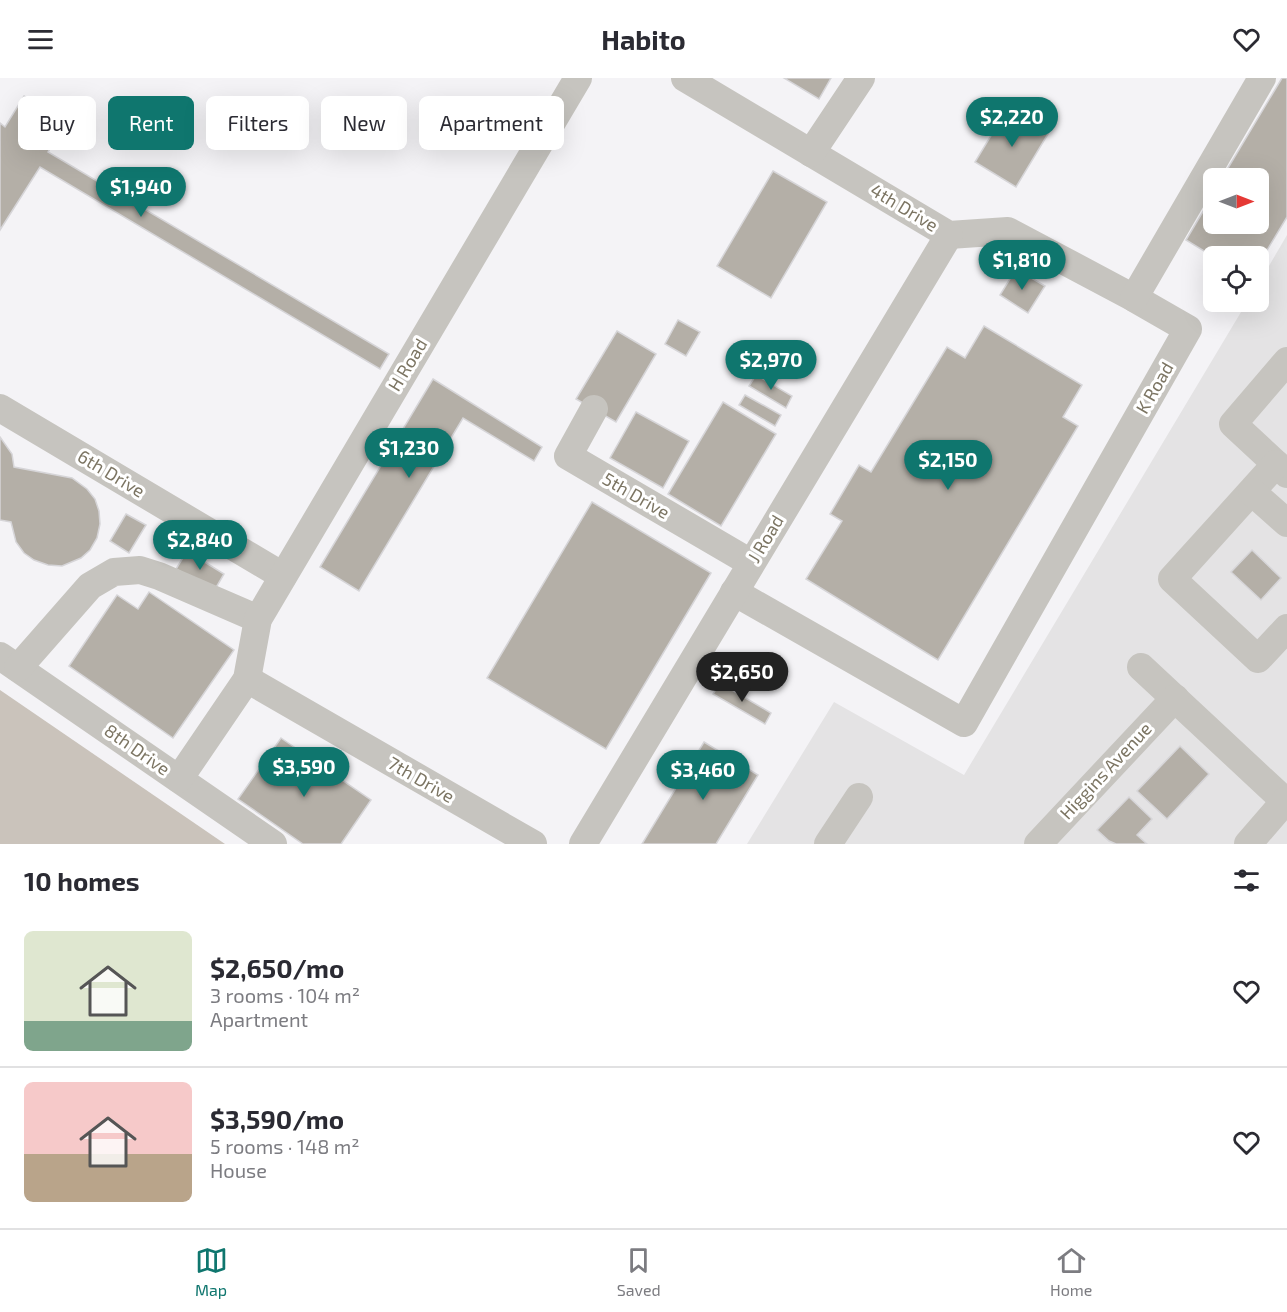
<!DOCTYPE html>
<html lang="en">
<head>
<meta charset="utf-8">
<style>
  :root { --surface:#fff; --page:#f2f2f3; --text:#2b2b33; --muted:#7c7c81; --line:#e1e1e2; --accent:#0f766e }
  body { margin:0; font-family:"Exo 2",sans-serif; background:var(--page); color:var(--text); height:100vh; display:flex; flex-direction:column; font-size:22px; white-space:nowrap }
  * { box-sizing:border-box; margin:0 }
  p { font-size:20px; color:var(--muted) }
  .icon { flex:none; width:33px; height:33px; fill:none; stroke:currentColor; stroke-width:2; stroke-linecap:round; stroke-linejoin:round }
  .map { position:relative; height:766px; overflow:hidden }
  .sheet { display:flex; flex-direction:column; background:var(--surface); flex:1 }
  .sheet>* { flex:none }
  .hud { position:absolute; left:18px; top:18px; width:600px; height:54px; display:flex; gap:12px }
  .needle { width:39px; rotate:90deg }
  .fabs { position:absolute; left:1203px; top:90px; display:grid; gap:12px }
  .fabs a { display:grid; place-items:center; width:66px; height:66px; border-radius:9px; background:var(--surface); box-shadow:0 6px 24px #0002; font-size:30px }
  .price { position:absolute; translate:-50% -51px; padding:0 14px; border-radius:21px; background:var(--accent); color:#fff; font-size:20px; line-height:39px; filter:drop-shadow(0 2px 3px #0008) }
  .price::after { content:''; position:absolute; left:50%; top:36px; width:18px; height:14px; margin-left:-9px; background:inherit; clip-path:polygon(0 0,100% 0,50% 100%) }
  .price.current { background:#222; color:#fff }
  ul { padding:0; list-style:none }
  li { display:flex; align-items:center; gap:18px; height:150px; padding:0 24px }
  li+li { border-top:2px solid var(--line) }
  li span { display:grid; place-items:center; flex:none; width:168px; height:120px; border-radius:9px; color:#555 }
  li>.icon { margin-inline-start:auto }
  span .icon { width:72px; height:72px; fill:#fffc; stroke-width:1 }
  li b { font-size:26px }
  h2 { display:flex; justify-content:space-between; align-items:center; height:72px; padding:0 24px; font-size:26px }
  .pill { padding:0 21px; border-radius:9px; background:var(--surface); box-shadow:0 6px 24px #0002; font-size:21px; line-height:54px }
  .pill.current { background:var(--accent); color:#fff }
  header { display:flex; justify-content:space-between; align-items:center; height:78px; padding:0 24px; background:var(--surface); font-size:27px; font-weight:700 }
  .dock { display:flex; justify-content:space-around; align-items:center; height:84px; border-top:2px solid var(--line); background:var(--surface); font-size:16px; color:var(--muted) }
  .dock a { display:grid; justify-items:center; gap:3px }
  .dock .current { color:var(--accent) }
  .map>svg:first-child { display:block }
  .built { fill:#e4e3e4 }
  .water { fill:#cac3bb }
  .building { fill:#b4afa7; stroke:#d6d5d8; stroke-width:1.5 }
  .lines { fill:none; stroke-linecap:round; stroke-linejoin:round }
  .minor { stroke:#c6c4bf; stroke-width:28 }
  .labels { text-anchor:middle; stroke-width:6; stroke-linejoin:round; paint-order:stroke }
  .street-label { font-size:18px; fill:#7c7563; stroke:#fff }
</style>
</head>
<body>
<header><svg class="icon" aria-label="menu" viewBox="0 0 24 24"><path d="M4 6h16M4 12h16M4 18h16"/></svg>Habito<svg class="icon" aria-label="heart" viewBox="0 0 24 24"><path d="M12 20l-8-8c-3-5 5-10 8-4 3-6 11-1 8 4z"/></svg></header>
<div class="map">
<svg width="1287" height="766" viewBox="0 0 1287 766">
  <rect width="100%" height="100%" fill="#f4f3f6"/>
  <polygon class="built" points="1287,157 1287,766 747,766 834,624 964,697 1247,224 1258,224 1259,205"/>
  <polygon class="water" points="0,612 225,766 0,766"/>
  <g class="building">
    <polygon points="784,0 831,0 819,21"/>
    <polygon points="1282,0 1287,0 1287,139 1258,187 1258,178 1214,179 1186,162 1214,115 1214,146 1258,146 1258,100 1222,100"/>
    <polygon points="24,18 66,44 48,74 389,276 380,291 40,89 0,152 0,45 5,49"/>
    <polygon points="1007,31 1048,56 1016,109 975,84"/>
    <polygon points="773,93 827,124 771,220 717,188"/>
    <polygon points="1016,191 1045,208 1028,235 1000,217"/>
    <polygon points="678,242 700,254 686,278 665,266"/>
    <polygon points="984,248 1082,307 1063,339 1078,348 938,582 806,501 842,443 830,436 859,387 871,394 947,269 965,280"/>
    <polygon points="617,253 656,276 616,344 576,321"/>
    <polygon points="756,297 792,318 786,330 749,308"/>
    <polygon points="433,301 542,369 534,383 463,340 359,513 320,489"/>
    <polygon points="745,317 781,337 775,348 739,327"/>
    <polygon points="723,324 776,356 721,448 668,416"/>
    <polygon points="636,334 689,363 663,410 610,380"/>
    <polygon points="0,359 12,376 14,389 72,400 87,411 95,421 99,433 100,446 97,460 90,472 81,480 62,488 48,487 34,482 24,475 16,464 11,444 0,442"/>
    <polygon points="592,424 711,495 606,671 487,600"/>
    <polygon points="126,436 146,447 129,475 110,463"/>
    <polygon points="1252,472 1281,500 1261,522 1231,494"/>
    <polygon points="187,473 224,496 214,513 176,491"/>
    <polygon points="149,514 234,572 173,660 69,588 117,517 138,531"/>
    <polygon points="720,605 771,635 765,646 713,616"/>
    <polygon points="281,660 371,722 341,766 303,766 238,721"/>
    <polygon points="704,664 758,697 716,766 642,766"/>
    <polygon points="1180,668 1209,696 1167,741 1137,713"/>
    <polygon points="1129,719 1152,741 1137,757 1147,766 1116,766 1109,763 1097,752"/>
  </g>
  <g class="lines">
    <g class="minor">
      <polyline points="685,0 949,157 1008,153 1134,220 1188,251 964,645 734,514"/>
      <polyline points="811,75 861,0"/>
      <polyline points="1134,220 1262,0"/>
      <polyline points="1287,283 1233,346 1287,396"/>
      <polyline points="0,330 283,498"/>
      <polyline points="594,331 568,378 751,485"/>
      <polyline points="1276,386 1172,501 1258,581 1287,550"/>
      <polyline points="1252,414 1287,445"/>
      <polyline points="0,578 273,766"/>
      <polyline points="1141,589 1287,725"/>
      <polyline points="18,590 90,508 114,494 140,492 159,498 258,541"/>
      <polyline points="247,601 533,766"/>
      <polyline points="179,701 247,601 258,541 578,0"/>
      <polyline points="583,766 949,157"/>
      <polyline points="828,766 859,719"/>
      <polyline points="1038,766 1175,620"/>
      <polyline points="1248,766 1285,723"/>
    </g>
  </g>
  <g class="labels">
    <g class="street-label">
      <text transform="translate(904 130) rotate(31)" y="6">4th Drive</text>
      <text transform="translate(408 287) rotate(-59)" y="6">H Road</text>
      <text transform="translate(1155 310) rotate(-60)" y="6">K Road</text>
      <text transform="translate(111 396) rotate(31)" y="6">6th Drive</text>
      <text transform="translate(636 418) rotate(30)" y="6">5th Drive</text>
      <text transform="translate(766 461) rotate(-59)" y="6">J Road</text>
      <text transform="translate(137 672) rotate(35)" y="6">8th Drive</text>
      <text transform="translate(1106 693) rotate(-47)" y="6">Higgins Avenue</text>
      <text transform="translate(421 702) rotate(30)" y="6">7th Drive</text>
    </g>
  </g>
</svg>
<div class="fabs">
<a><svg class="needle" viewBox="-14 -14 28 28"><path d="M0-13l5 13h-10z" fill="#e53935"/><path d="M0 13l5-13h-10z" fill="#7c7c81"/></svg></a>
<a><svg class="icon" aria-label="locate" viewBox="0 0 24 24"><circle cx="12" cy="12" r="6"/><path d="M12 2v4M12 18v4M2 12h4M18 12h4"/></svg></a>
</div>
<b class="price" style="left:1012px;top:70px">$2,220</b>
<b class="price" style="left:141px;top:140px">$1,940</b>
<b class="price" style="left:1022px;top:213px">$1,810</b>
<b class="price" style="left:771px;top:313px">$2,970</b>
<b class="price" style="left:409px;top:401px">$1,230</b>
<b class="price" style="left:948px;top:413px">$2,150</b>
<b class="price" style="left:200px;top:493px">$2,840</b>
<b class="price current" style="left:742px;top:625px">$2,650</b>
<b class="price" style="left:304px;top:720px">$3,590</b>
<b class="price" style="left:703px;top:723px">$3,460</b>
<div class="hud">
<a class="pill">Buy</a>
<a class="pill current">Rent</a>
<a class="pill">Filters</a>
<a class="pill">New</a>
<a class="pill">Apartment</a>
</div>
</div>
<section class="sheet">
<h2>10 homes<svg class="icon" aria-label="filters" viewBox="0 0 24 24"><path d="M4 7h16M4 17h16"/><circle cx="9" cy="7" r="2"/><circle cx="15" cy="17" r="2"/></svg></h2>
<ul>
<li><span style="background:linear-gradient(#dfe7d0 75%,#7fa58c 0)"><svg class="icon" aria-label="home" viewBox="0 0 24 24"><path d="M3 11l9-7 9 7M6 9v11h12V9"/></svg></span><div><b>$2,650/mo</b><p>3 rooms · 104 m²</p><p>Apartment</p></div><svg class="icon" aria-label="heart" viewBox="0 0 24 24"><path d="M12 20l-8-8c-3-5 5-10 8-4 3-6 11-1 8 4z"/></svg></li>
<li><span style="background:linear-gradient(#f6c9c9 60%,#b9a48a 0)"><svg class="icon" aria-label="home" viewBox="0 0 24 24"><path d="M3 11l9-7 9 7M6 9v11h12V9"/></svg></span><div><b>$3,590/mo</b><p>5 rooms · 148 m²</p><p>House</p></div><svg class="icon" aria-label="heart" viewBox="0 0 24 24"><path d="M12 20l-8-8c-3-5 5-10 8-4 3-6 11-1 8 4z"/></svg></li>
</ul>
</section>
<nav class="dock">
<a class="current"><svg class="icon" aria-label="map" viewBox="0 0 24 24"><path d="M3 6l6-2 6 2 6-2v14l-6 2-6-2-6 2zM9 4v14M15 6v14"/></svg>Map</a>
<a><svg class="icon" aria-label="saved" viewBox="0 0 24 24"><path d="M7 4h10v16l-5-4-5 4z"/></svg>Saved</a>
<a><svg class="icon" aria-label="home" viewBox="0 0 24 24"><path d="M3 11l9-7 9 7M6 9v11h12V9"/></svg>Home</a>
</nav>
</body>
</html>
